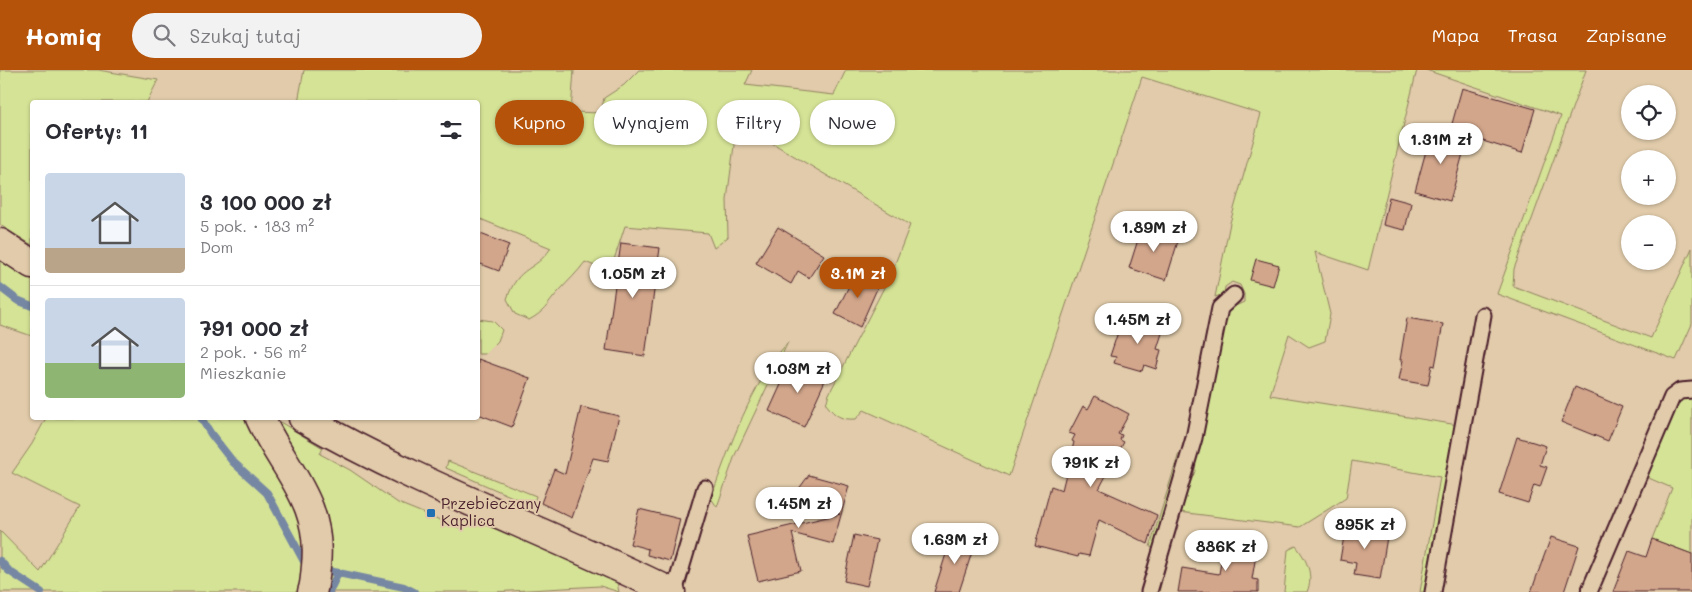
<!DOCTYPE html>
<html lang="pl">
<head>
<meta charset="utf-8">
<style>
  :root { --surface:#fff; --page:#f2f2f3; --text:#2b2b33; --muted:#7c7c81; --line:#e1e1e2; --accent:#b45309 }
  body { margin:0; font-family:Mali,sans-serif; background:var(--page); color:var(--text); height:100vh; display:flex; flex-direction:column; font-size:19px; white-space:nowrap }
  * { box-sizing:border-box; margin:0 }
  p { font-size:16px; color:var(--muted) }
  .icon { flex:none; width:28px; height:28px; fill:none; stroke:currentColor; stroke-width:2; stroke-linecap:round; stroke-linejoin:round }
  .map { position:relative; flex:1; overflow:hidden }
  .panel { position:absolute; left:30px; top:30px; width:450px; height:320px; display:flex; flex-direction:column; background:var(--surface); border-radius:5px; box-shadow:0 1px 4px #0004 }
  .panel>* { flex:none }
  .hud { position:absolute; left:495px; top:30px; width:475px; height:45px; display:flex; gap:10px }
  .tools { position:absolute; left:1621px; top:15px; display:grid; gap:10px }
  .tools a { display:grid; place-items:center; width:55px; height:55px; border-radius:50%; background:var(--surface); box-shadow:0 1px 4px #0004; font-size:25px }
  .price { position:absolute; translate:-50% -42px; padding:0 11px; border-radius:18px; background:#fff; color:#222; font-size:16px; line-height:32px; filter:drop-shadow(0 1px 2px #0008) }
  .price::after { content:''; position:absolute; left:50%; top:30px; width:15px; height:11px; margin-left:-8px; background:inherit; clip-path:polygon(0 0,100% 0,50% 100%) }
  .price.current { background:var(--accent); color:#fff }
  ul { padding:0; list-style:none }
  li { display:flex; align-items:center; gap:15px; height:125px; padding:0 15px }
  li+li { border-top:1px solid var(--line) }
  li span { display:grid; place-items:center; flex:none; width:140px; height:100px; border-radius:5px; color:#555 }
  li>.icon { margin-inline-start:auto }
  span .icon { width:60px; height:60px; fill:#fffc; stroke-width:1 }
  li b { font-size:21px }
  h2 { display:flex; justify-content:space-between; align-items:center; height:60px; padding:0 15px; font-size:21px }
  .tag { padding:0 18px; border-radius:22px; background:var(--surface); box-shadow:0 1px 4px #0004; font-size:18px; line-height:45px }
  .tag.current { background:var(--accent); color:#fff }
  header { display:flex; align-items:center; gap:30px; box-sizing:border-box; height:70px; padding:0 25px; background:var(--accent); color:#fff }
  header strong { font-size:24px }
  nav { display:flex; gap:28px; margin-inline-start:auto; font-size:18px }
  .search { width:350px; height:45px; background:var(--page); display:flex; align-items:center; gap:12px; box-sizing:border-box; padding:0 18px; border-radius:28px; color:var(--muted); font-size:19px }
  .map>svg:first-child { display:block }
  .green { fill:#d5e396; stroke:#908160 }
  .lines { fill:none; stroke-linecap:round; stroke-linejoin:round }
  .stream { stroke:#7687a3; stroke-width:8 }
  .building { fill:#d2a68b; stroke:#4a1f2b }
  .service-casing { stroke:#4a1f2b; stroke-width:19 }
  .minor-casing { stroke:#4a1f2b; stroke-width:31 }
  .service { stroke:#e1cbaa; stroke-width:15 }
  .minor { stroke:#e1cbaa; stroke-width:28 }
  .poi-dot { fill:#1f6fb2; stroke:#e1cbaa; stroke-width:2 }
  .labels { text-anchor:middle; stroke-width:4; stroke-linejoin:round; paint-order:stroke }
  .poi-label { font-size:15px; fill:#4a1f2b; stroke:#e1cbaa; text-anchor:start }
</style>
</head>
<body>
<header>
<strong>Homiq</strong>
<div class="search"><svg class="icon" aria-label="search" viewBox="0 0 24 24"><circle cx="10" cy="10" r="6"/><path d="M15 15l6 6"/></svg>Szukaj tutaj</div>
<nav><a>Mapa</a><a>Trasa</a><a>Zapisane</a></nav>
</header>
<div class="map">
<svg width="1692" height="522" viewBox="0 0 1692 522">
  <rect width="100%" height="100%" fill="#e1cbaa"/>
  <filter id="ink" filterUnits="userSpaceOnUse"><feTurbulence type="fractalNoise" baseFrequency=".02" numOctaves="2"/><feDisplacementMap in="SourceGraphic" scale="10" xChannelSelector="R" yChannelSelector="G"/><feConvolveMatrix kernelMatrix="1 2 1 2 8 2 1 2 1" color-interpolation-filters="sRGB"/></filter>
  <g filter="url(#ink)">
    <g class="green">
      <polygon points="0,0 98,0 158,10 147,32 32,32 32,175 0,155"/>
      <path d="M 304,0 L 574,0 L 571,42 L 601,43 L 604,28 L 624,15 L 639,0 L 752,0 L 745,15 L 834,25 L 846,0 L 1417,0 L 1368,200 L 1315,182 L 1330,244 L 1325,271 L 1309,277 L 1289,264 L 1270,325 L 1458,355 L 1426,522 L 1420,522 L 1440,407 L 1352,391 L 1346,428 L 1300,457 L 1179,442 L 1159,522 L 1156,522 L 1179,442 L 1195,401 L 1195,386 L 1205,356 L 1222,252 L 1229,239 L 1244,232 L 1244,224 L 1240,215 L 1232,212 L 1225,217 L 1224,224 L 1215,227 L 1230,153 L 1261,44 L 1142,7 L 1009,406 L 864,340 L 856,349 C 841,350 835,346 826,334 L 829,324 L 891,204 L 910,155 L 737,52 L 727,130 L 728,167 L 714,178 L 708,163 L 625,156 L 610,202 L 585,192 C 577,203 568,211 559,221 C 546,235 547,240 529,250 L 515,244 L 507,229 C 519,194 534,203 551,178 L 478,148 L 478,32 L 298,32 Z"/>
      <polygon points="1426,0 1586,0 1514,199 1513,216 1651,268 1692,178 1692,254 1676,290 1497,224 1561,46"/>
      <polygon points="0,189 32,210 32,266 0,255"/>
      <polygon points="478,249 493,251 502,260 498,271 485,284 478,284"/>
      <path d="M 788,272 L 735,385 L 717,437 L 711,428 C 731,373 750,317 788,272 Z"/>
      <polygon points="1683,327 1692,327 1692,484 1652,469 1672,418 1644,406 1675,333"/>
      <polygon points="46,348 243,348 271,391 306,454 305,522 0,522 0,461 40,502 80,437 12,403 32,374"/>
      <polygon points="280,352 323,378 320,384 350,400 398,433 460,458 462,451 492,455 611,506 617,513 619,522 600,516 493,522 320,522 275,353"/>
      <polygon points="1179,383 1183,386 1155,478 1150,477"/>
      <polygon points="448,391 536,426 533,436 446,398"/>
      <path d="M 1296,476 C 1307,490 1314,505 1307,522 L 1284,522 L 1288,480 Z"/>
    </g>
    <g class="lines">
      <g class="stream">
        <polyline points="0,217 17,230 32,236"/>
        <polyline points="201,348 211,364 233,392 267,423 306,495"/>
        <polyline points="0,491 9,501 41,522"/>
        <polyline points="329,501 404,517 414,522"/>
        <polyline points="329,522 338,503"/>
      </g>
    </g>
    <g class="building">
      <polygon points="1462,18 1535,39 1522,83 1450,61"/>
      <polygon points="1432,59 1467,69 1450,131 1415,121"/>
      <polygon points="1389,127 1411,133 1405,160 1383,155"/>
      <polygon points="778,157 824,185 809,208 798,201 791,214 756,193"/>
      <polygon points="1142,157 1179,168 1166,210 1129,198"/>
      <polygon points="478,163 509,175 499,201 478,193"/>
      <polygon points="621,173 660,178 645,286 606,280"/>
      <polygon points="1256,189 1279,195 1273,216 1250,210"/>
      <polygon points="857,200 880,212 860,257 835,244"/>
      <polygon points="1128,247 1164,257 1157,279 1161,280 1156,299 1144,295 1142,301 1114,293 1116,287 1110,286 1119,259 1124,260"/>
      <polygon points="1407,248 1443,254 1435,296 1432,295 1428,315 1399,310 1403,290 1400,290"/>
      <polygon points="478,289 530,308 512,357 478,344"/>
      <polygon points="792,290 827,306 804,357 769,341"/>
      <polygon points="1575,317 1622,337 1608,371 1561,352"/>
      <polygon points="1095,326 1129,344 1118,364 1122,365 1120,370 1124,372 1099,419 1157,445 1148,474 1099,450 1089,486 1079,484 1078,487 1035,476 1051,416 1062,420 1074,372 1072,371 1075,365 1069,363 1083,336 1088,339"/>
      <polygon points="581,337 619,346 608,391 593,388 572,448 541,433 554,399 565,404"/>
      <polygon points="1517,367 1546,376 1540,395 1547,397 1540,417 1534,415 1528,433 1499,424"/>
      <polygon points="809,405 849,416 833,474 792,463 801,501 758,511 747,466 840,444 790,431"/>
      <polygon points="639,439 680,449 670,491 647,485 648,479 630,474"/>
      <polygon points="1346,454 1388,461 1380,509 1354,505 1356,493 1340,490"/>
      <polygon points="854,465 877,470 867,516 844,511"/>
      <polygon points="952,465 975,473 959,522 934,522"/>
      <polygon points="1551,467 1579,476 1564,522 1531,522"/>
      <polygon points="1225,468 1258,473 1252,509 1258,510 1258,522 1178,522 1182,498 1219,504"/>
      <polygon points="1652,469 1692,484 1692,522 1613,522 1629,481 1646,487"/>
    </g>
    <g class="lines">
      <defs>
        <g id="service">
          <polyline points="674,522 705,418"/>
          <polyline points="1149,522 1194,368 1220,238 1234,225"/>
          <polyline points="1433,522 1483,245"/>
          <polyline points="1589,522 1672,327 1680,321 1692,320"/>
        </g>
        <g id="minor">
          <polyline points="0,173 32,194"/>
          <path d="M 260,348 C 284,401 323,431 316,496 C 315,505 315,514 312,522"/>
          <path d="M 303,348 C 420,416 549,462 671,522"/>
        </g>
      </defs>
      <use href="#service" class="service-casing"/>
      <use href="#minor" class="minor-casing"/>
      <use href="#service" class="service"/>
      <use href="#minor" class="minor"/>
    </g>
  </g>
  <rect class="poi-dot" x="426" y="438" width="10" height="10" rx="2.5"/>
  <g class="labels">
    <g class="poi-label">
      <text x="441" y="439">Przebieczany<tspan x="441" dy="17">Kaplica</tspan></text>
    </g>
  </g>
</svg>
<div class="tools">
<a><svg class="icon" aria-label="locate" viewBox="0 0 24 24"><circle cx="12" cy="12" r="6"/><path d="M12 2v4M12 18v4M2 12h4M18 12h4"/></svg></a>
<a>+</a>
<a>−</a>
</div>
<b class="price" style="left:1441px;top:95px">1.31M zł</b>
<b class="price" style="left:1154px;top:183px">1.89M zł</b>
<b class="price" style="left:633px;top:229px">1.05M zł</b>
<b class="price current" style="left:858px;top:229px">3.1M zł</b>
<b class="price" style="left:1138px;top:275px">1.45M zł</b>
<b class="price" style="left:798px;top:324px">1.03M zł</b>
<b class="price" style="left:1091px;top:418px">791K zł</b>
<b class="price" style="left:799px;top:459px">1.45M zł</b>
<b class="price" style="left:1365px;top:480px">895K zł</b>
<b class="price" style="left:955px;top:495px">1.63M zł</b>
<b class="price" style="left:1226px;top:502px">886K zł</b>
<div class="hud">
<a class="tag current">Kupno</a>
<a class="tag">Wynajem</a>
<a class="tag">Filtry</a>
<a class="tag">Nowe</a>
</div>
<section class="panel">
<h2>Oferty: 11<svg class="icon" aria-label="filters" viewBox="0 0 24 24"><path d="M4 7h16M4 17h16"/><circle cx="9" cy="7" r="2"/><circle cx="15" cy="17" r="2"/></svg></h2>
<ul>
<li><span style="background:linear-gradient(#c9d6e8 75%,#b9a48a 0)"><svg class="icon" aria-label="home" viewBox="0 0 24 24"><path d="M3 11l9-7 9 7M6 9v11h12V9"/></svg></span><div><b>3 100 000 zł</b><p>5 pok. · 183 m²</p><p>Dom</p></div></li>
<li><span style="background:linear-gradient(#c9d6e8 65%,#8fb573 0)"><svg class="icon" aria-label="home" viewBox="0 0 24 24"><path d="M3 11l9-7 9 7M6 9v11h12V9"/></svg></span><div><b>791 000 zł</b><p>2 pok. · 56 m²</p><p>Mieszkanie</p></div></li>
</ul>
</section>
</div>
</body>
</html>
